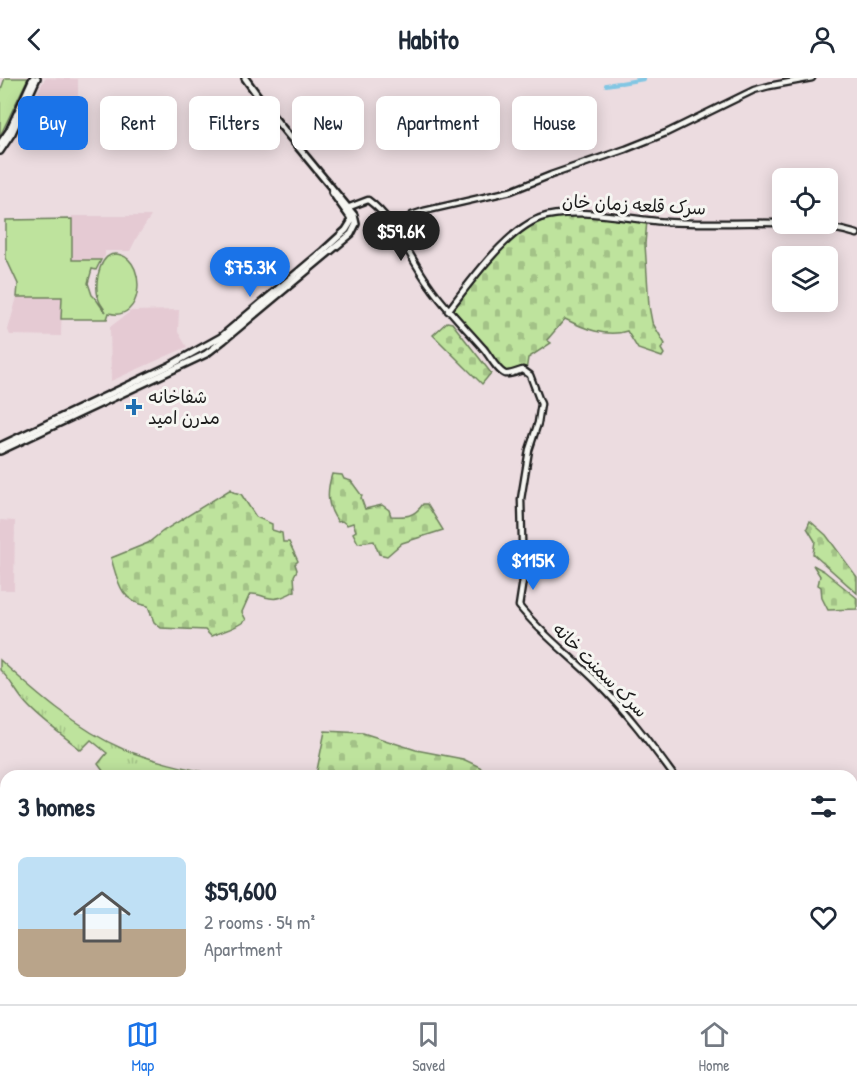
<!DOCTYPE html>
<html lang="en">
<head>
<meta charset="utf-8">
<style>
  :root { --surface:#fff; --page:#f6f6f7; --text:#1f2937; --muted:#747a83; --line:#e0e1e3; --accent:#1a73e8 }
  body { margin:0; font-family:"Patrick Hand","Playpen Sans Arabic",sans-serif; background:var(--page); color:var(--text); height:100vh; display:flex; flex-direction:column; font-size:22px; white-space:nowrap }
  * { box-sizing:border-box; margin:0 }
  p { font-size:20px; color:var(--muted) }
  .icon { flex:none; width:33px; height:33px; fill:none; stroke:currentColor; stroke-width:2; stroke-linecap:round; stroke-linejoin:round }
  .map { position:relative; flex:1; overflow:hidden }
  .sheet { position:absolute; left:0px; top:692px; width:858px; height:236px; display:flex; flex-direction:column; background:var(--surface); border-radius:18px 18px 0 0; box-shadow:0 3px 15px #0003 }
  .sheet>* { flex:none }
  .hud { position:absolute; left:18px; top:18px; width:822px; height:54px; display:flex; gap:12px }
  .controls { position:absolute; left:772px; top:90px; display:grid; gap:12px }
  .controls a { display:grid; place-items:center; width:66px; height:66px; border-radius:9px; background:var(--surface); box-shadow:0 3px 15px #0003; font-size:30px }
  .price { position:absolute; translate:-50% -51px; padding:0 14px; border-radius:21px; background:var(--accent); color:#fff; font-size:20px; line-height:39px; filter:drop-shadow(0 2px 3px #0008) }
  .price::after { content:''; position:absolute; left:50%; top:36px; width:18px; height:14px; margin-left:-9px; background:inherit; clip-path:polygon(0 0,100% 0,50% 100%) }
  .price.on { background:#222; color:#fff }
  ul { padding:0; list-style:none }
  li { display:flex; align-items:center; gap:18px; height:150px; padding:0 18px }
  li+li { border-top:2px solid var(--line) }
  li span { display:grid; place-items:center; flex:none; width:168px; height:120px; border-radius:9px; color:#555 }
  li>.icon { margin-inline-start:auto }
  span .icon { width:72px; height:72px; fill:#fffc; stroke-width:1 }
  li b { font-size:26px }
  h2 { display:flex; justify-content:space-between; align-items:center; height:72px; padding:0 18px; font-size:26px }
  .tag { padding:0 21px; border-radius:9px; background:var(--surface); box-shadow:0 3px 15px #0003; font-size:21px; line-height:54px }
  .tag.on { background:var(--accent); color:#fff }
  header { display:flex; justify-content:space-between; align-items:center; height:78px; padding:0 18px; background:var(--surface); font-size:27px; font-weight:700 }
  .menu { display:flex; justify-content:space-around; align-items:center; height:84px; border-top:2px solid var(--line); background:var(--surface); font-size:16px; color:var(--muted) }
  .menu a { display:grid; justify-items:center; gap:3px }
  .menu .on { color:var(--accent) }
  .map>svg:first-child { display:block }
  .built { fill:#e5cad3 }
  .grass { fill:url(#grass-tufts); stroke:#6d805c; stroke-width:1.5 }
  .cemetery { fill:url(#cemetery-stones); stroke:#6d805c; stroke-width:1.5 }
  .park { fill:#bee39d; stroke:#6d805c; stroke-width:1.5 }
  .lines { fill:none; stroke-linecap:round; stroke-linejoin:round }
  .canal { stroke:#82c6e3; stroke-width:4 }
  .tertiary-casing { stroke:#1c1c1c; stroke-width:9 }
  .secondary-casing { stroke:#1c1c1c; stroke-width:10 }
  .tertiary { stroke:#f6f6f2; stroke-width:4.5 }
  .secondary { stroke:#f6f6f2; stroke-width:5 }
  .poi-dot { fill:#1f6fb2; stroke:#f6f6f2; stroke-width:2 }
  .labels { text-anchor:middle; stroke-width:6; stroke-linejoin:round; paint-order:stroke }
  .street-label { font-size:18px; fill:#1c1c1c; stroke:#f6f6f2 }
  .poi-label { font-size:18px; fill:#1c1c1c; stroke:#f6f6f2; text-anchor:start }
</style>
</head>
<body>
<header><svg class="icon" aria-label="back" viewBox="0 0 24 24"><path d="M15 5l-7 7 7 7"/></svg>Habito<svg class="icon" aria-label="person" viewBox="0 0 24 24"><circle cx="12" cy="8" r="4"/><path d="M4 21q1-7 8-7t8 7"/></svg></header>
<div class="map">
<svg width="857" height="926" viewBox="0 0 857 926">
  <defs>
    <pattern id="grass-tufts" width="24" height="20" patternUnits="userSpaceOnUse" patternTransform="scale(1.5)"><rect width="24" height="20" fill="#bee39d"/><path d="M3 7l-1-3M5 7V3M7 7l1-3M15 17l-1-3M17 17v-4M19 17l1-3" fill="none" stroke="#a3c287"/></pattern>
    <pattern id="cemetery-stones" width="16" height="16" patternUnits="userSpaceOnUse" patternTransform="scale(1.5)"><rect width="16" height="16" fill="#bee39d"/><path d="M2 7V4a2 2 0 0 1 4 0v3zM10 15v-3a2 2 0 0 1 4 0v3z" fill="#a3c287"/></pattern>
  </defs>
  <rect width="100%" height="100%" fill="#ecdce0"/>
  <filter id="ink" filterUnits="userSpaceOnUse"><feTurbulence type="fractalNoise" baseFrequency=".0167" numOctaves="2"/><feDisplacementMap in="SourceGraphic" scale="12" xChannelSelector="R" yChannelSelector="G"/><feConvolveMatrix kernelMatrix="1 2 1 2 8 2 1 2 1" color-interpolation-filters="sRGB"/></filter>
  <g filter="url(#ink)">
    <g class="built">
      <polygon points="45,0 78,1 78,23 33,24"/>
      <polygon points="72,138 151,138 137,159 130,173 105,173 105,178 101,182 72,182"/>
      <polygon points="17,219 62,219 61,258 10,257 8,252"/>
      <polygon points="179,232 178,254 187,269 111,303 110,249 131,233"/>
      <polygon points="0,442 15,443 14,512 0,512"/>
      <polygon points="0,739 6,742 6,921 25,921 19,926 0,926"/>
    </g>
    <path class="grass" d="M 0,582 C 37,616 77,651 123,671 C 153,683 185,690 217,697 L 106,697 L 98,686 L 107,675 L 91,662 L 81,672 C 64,658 36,639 23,622 C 15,612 10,601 0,592 Z"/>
    <g class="cemetery">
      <path d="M 562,136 L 647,142 L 645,166 L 649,228 L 652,244 L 665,266 L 661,271 L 664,276 L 662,279 L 638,271 L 627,253 C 606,260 583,250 565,241 L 547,262 L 551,265 L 528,280 L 526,293 L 505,296 L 448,233 L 503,167 L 532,144 Z"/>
      <polygon points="447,244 452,245 491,295 482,306 433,257"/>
      <path d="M 332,396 L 342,397 L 344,401 L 351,403 L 362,418 L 361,420 L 365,431 L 382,427 L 389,432 L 391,438 C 406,439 414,439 423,426 L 427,426 L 443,452 L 402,465 L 387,478 L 379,476 L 374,463 L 358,465 L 353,455 L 356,453 L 353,445 L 347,447 L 342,443 L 338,444 C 327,429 326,415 332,396 Z"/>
      <path d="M 231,411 L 233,414 L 241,416 L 256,439 L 272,446 L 272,452 L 282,455 L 283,464 L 289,464 L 298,483 L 295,486 L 297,492 L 294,498 L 295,513 C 287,517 279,522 270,520 C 261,519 260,515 250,516 L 242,534 L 246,542 C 233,552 225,552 211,558 L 205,552 L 161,550 L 154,544 L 148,528 C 120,524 118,503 111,480 L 148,465 L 163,453 Z"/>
      <polygon points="810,443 826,457 857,499 857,515 813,476 815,463 807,450"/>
      <polygon points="813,487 824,493 857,520 857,531 828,532 822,520 821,509 818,507 820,498"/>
      <polygon points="325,653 363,655 416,672 463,681 480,689 486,697 316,697"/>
    </g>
    <g class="park">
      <polygon points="5,0 28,0 0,58 0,14"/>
      <path d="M 72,141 L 72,182 L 101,182 L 96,192 L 92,191 L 88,205 L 92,217 C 98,222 100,229 106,234 C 104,230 99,225 98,219 C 94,204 100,170 121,177 C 147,185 143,245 109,235 L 107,241 L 61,241 L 62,219 L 17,219 L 18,206 L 6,180 L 6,142 Z"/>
    </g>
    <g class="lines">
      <g class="canal">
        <polyline points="621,5 644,1"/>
        <polyline points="606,7 619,5"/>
      </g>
      <defs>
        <g id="tertiary">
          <path d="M 347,130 L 368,122 C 397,143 409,180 430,208 C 446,231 466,250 484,271 C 489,277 497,293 505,296 C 510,297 518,293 523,292 L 530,297 L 541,326 L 538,345 L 529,372 L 521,421 L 523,502 L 519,528 C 542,557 572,579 598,605 C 627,634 650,665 674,698"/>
          <polyline points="395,150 412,137 424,133 511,113 551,97 626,71 666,55 754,12 769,8 812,0"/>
          <path d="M 448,233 C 470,204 506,153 540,140 C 573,128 632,142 667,144 C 730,148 796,138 857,156"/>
          <polyline points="768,926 770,921"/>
        </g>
        <g id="secondary">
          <polyline points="0,66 9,53 33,0"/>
          <polyline points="0,73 12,55 37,0"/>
          <polyline points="0,368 169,288 221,259 323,173 346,152 351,144 350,139 332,114"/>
          <polyline points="0,373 206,276 224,262 351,156 356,146 354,137 271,36 245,0"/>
        </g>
      </defs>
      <use href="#tertiary" class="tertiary-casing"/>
      <use href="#secondary" class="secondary-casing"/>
      <use href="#tertiary" class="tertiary"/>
      <use href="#secondary" class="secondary"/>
    </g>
  </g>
  <path class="poi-dot" d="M131 320h6v6h6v6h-6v6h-6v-6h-6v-6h6z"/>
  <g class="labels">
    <g class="street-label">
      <text transform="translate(634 127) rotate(3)" y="6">سرک قلعه زمان خان</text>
      <text transform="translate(600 592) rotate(45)" y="6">سرک سمنت خانه</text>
    </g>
    <g class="poi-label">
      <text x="148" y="325">شفاخانه<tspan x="148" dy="21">مدرن امید</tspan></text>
    </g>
  </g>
</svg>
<div class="controls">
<a><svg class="icon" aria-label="locate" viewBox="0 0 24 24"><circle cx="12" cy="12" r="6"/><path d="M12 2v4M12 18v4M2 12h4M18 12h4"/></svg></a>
<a><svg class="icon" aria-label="layers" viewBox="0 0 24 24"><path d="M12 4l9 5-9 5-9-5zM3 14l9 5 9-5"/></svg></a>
</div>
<b class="price on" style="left:401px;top:184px">$59.6K</b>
<b class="price" style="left:250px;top:220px">$75.3K</b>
<b class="price" style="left:533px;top:513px">$115K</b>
<div class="hud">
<a class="tag on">Buy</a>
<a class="tag">Rent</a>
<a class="tag">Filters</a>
<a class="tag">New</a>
<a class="tag">Apartment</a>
<a class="tag">House</a>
</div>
<section class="sheet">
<h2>3 homes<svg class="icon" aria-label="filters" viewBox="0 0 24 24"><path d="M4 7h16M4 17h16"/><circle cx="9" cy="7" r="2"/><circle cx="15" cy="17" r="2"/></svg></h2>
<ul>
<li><span style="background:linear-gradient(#bfe0f5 60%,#b9a48a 0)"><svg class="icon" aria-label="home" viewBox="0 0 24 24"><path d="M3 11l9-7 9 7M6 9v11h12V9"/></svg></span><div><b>$59,600</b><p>2 rooms · 54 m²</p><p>Apartment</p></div><svg class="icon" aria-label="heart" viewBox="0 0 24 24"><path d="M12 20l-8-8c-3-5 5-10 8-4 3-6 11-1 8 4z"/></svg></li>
</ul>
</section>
</div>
<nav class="menu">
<a class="on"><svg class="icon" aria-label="map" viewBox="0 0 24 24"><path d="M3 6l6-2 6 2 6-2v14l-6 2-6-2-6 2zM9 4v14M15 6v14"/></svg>Map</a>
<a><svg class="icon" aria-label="saved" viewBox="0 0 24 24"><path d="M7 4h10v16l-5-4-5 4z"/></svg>Saved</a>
<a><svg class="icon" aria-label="home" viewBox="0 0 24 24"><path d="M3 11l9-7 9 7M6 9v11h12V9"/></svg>Home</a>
</nav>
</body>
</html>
